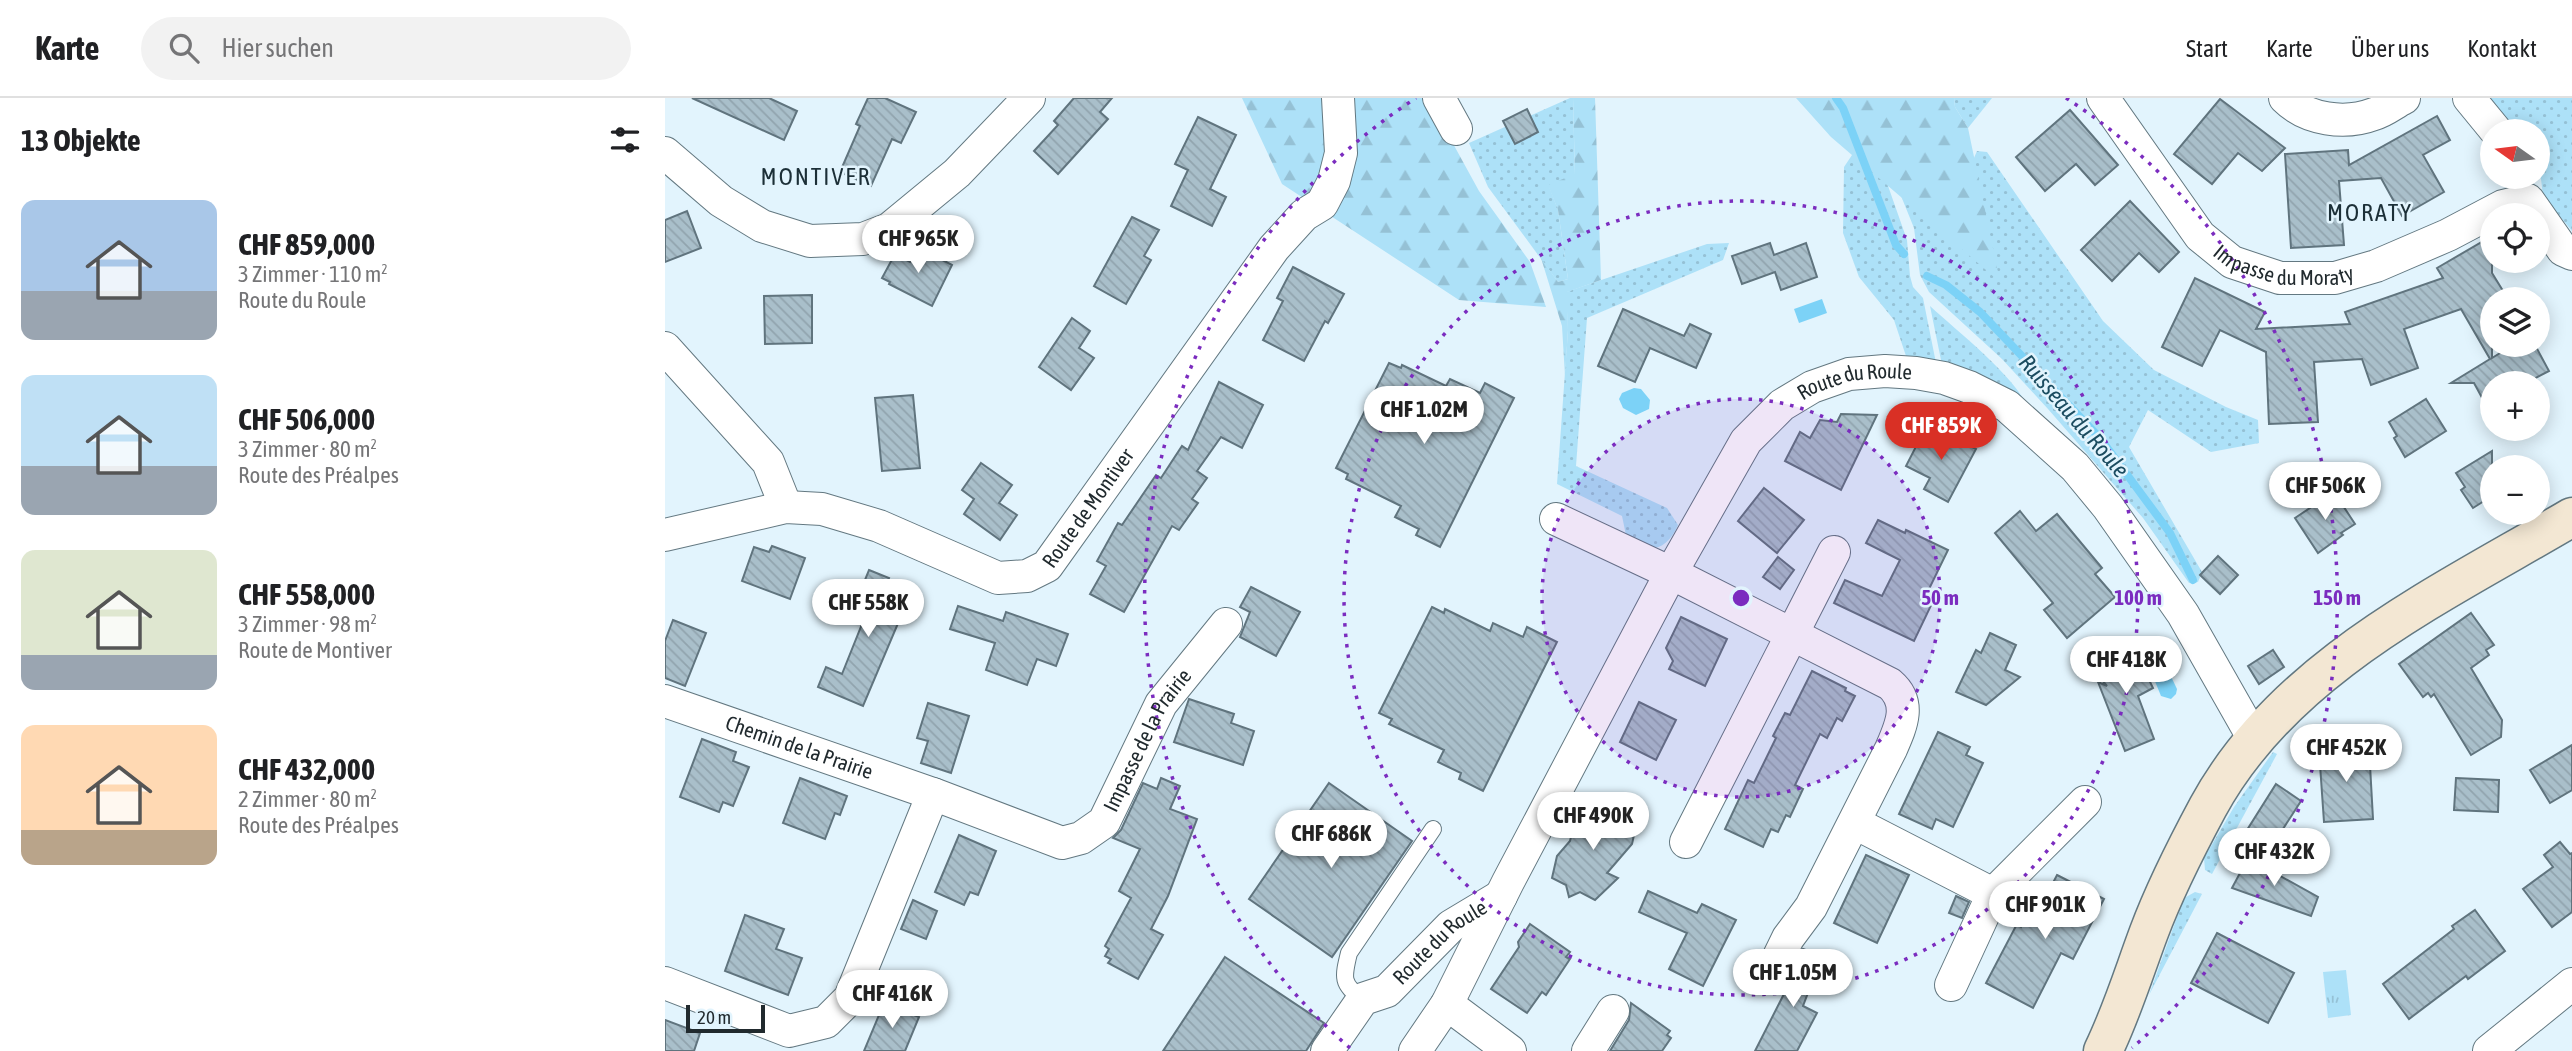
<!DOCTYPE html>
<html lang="de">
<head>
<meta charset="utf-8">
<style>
  :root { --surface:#fff; --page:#f2f2f2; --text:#202124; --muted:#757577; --line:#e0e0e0; --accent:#d93025 }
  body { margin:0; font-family:"Asap Condensed",sans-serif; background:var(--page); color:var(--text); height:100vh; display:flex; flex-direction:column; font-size:26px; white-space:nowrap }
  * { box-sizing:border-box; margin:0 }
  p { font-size:23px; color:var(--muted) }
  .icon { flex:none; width:38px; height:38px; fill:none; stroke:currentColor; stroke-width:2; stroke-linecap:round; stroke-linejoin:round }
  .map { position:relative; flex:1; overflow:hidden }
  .sheet { display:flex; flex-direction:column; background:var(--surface); width:665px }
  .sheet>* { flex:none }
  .needle { width:46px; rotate:284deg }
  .buttons { position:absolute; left:1815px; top:21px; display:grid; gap:14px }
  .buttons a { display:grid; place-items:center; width:70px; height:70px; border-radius:50%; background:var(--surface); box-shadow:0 4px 18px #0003; font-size:35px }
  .scale { position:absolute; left:21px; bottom:18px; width:79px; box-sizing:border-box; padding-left:7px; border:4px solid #212a2e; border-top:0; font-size:19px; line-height:24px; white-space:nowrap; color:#212a2e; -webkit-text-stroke:5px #e2f4fd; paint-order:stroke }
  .price { position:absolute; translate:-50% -60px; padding:0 16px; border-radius:24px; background:#fff; color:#222; font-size:23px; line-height:46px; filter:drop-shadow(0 2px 4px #0008) }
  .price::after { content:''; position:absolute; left:50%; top:42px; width:21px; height:16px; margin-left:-10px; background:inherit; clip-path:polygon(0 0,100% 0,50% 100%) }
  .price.on { background:var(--accent); color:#fff }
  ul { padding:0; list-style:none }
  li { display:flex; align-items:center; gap:21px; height:175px; padding:0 21px }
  li span { display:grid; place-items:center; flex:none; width:196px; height:140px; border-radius:14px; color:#555 }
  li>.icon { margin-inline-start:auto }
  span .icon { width:84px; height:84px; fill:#fffc; stroke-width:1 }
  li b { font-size:30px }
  h2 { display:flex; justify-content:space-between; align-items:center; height:84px; padding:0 21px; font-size:30px }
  header { display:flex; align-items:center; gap:42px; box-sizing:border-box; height:98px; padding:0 35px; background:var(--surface); border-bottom:2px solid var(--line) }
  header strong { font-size:33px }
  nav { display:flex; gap:38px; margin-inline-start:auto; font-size:24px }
  .search { width:490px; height:63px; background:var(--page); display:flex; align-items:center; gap:18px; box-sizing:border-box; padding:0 24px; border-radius:38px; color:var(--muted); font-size:26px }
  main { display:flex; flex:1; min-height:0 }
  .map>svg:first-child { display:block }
  .grass { fill:url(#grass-dots) }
  .forest { fill:url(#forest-firs) }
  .park { fill:url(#park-tufts) }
  .water { fill:#7cd2f7 }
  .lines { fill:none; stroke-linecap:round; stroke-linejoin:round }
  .stream { stroke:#7cd2f7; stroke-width:8 }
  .building { fill:url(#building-back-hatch); stroke:#60747e; stroke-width:2 }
  .lane-casing { stroke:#637881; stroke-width:18 }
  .street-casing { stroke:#637881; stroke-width:34 }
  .secondary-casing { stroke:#637881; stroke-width:41 }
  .lane { stroke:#fff; stroke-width:16 }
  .street { stroke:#fff; stroke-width:32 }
  .secondary { stroke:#f3e7d3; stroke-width:38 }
  .ring { fill:none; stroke:#7b2cbf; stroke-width:3.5; stroke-dasharray:3.5 7 }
  .labels { text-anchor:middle; stroke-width:5; stroke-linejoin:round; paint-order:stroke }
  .street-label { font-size:21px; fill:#212a2e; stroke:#e2f4fd }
  .water-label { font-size:23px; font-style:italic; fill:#1b4c60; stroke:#e2f4fd }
  .quarter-label { font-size:24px; letter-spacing:2px; fill:#1c2f37; stroke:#e2f4fd }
  .centre { fill:#7b2cbf; stroke:#e2f4fd; stroke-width:3.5 }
  .ring-label { font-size:21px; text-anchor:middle; font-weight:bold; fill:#7b2cbf; stroke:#e2f4fd; stroke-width:5; stroke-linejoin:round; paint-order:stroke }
</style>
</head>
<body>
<header>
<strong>Karte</strong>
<div class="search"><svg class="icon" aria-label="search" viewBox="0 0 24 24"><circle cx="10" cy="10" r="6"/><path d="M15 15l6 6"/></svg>Hier suchen</div>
<nav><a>Start</a><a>Karte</a><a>Über uns</a><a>Kontakt</a></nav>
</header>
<main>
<section class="sheet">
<h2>13 Objekte<svg class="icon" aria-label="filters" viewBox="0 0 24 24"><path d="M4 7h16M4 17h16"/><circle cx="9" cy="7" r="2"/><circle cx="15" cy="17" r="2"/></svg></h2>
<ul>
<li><span style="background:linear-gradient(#a9c7e8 65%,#9aa5b1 0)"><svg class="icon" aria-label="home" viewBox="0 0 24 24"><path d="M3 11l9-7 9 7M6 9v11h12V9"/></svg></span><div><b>CHF 859,000</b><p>3 Zimmer · 110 m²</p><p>Route du Roule</p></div></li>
<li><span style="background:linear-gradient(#bfe0f5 65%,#9aa5b1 0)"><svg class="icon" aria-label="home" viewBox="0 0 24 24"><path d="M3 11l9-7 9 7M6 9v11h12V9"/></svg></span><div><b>CHF 506,000</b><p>3 Zimmer · 80 m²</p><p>Route des Préalpes</p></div></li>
<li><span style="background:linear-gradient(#dfe7d0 75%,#9aa5b1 0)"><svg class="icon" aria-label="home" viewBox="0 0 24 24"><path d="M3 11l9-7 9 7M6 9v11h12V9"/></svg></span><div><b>CHF 558,000</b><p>3 Zimmer · 98 m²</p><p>Route de Montiver</p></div></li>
<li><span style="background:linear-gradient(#ffd9b3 75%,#b9a48a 0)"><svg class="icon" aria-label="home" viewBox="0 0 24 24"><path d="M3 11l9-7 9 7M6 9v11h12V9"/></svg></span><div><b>CHF 432,000</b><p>2 Zimmer · 80 m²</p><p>Route des Préalpes</p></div></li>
</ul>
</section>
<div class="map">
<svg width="1907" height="953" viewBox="0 0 1907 953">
  <defs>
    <pattern id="grass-dots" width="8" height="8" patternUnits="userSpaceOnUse" patternTransform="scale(1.75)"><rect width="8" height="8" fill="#ade1f8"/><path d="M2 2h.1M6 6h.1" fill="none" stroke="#95c1d5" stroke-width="1.8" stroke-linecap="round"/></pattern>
    <pattern id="forest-firs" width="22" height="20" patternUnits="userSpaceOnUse" patternTransform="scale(1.75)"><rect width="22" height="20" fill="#ade1f8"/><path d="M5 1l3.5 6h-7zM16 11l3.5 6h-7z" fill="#95c1d5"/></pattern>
    <pattern id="park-tufts" width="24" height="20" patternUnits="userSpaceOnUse" patternTransform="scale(1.75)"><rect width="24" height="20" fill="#ade1f8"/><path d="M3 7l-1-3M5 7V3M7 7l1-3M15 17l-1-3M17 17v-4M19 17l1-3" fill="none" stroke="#95c1d5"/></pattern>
    <pattern id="building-back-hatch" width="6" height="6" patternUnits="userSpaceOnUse" patternTransform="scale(1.75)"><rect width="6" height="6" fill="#a9bfca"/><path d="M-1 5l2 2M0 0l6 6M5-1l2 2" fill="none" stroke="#91a4ae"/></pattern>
  </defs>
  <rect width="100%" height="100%" fill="#e2f4fd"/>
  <g class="grass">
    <polygon points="905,0 908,0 910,77 884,88 893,112 903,181 893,184 823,89 804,45"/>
    <polygon points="1289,0 1327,0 1303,30 1290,9"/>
    <polygon points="1817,0 1907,0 1907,133 1878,98 1876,81 1873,76 1872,33 1841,33"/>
    <polygon points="1197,42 1208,45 1242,142 1245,178 1248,189 1258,200 1271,265 1242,261 1229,222 1194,179 1178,135 1179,69"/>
    <polygon points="1312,53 1322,54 1438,223 1489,272 1561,309 1593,322 1594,345 1546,354 1483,312 1464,349 1537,474 1533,484 1524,485 1478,420 1383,311 1337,261 1264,194 1255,177 1249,130 1232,88 1305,69"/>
    <path d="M 1064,145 L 1058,162 L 922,220 L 911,368 L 1002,410 L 1013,427 C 1002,452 985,457 962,442 L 957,418 L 892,386 L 903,232 L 901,194 L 1042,146 Z"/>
    <path d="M 1265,208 C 1292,233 1351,279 1363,310 L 1277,267 Z"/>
    <polygon points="1608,654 1612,656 1547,776 1540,772 1539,760 1569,709"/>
    <polygon points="1530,794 1537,796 1484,897 1517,805 1521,799"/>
  </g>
  <g class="forest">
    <polygon points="577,0 763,0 814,93 865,164 881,209 794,202 617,86"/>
    <polygon points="908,0 930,0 936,182 902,194 903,232 900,278 897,228 876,160 893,184 903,181 893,112 883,87 910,76"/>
    <polygon points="1131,0 1289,0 1290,9 1303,30 1335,184 1166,39"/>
  </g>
  <polygon class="park" points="1681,872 1686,917 1663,920 1658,874"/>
  <g class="water">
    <polygon points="1157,201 1162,215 1134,225 1129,211"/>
    <polygon points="969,290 976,291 985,302 984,311 971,317 958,310 954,301 957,295"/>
    <polygon points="1492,567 1502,570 1512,591 1511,596 1506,601 1496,598 1487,576"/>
  </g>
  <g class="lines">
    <g class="stream">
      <polyline points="1171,0 1178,10 1231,147 1239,156"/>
      <polyline points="1262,178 1281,187 1315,214 1435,340 1505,435 1528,482"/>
    </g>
  </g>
  <g class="building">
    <polygon points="27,0 104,0 132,13 119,42"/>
    <polygon points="203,0 220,0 251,14 236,45 227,41 206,88 175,74 195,28 191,26"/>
    <polygon points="409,0 447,0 435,14 443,21 393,76 369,53 393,27 389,23"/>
    <polygon points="1555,1 1620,50 1597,73 1573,55 1547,86 1509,56"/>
    <polygon points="862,11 873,34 850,46 838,23"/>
    <polygon points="1405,12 1453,67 1430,87 1411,66 1380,93 1351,59"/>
    <polygon points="1772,18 1785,42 1758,57 1779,94 1737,118 1716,80 1674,83 1679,147 1626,150 1620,56 1683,52 1684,67"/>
    <polygon points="533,19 571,37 545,91 561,99 547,128 506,108 523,72 510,66"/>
    <polygon points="1465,103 1514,154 1494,174 1474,155 1447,183 1416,152"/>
    <polygon points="22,113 36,150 0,164 0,122"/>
    <polygon points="467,119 494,132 479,158 486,162 461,206 429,188"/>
    <polygon points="1827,138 1827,175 1843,201 1827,201 1827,260 1848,247 1870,247 1884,273 1861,285 1827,285 1827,318 1809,285 1786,285 1825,261 1796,211 1739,231 1753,270 1706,287 1697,261 1649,264 1653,324 1604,326 1601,254 1555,232 1537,268 1497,249 1530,180 1600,214 1591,231 1685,226 1680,214 1778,180 1772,170"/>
    <polygon points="1105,145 1109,157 1141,145 1152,179 1116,192 1110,174 1077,186 1067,158"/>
    <polygon points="253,149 287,167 267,208 224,186 225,184 217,180 230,156 245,164"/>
    <polygon points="628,169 679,196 663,225 660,223 639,263 598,242 618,203 612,200"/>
    <polygon points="147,197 147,245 100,246 99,198"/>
    <polygon points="958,211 1019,238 1025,226 1046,236 1031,270 985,250 970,284 933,268"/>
    <polygon points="407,220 425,233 414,250 429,260 406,292 374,269"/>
    <polygon points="724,265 736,270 737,267 781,288 785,281 815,295 820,285 849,300 775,449 751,437 754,431 730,419 736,408 681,381 683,376 671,370"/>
    <polygon points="554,284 598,307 577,350 556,339 532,373 542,380 527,401 533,405 514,432 507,428 459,514 425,496 441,468 432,463 453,425 457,427 491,377 496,380 517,348 523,352"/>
    <polygon points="248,297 255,370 217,373 210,300"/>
    <polygon points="1761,301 1781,333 1740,359 1729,340 1732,338 1724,324"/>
    <polygon points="1176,316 1212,317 1176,392 1120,363 1135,334 1145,340 1155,322 1172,324"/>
    <polygon points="1262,327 1311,351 1283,404 1259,391 1265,380 1241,368"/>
    <polygon points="1827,353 1827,398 1808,410 1796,392 1800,389 1791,375"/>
    <polygon points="316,365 347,387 334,405 352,417 335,442 299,416 309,401 297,392"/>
    <polygon points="1099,390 1139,422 1112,455 1073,423"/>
    <polygon points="1669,394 1690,426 1676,435 1678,437 1653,455 1630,420"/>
    <polygon points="1355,413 1371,433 1392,416 1437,470 1430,476 1450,499 1402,540 1379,512 1388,505 1330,435"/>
    <polygon points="1213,422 1240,435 1241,432 1283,452 1263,493 1271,497 1249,543 1169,505 1180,482 1217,498 1235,462 1201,445"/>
    <polygon points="107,448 140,460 125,501 77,483 89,449 104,454"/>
    <polygon points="1553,458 1573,477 1555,496 1535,477"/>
    <polygon points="1113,459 1129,472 1115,491 1098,479"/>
    <polygon points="204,472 224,480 221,487 245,497 198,608 153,589 161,569 177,576 197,526 188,522 197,500 193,499"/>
    <polygon points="586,489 635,514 611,558 575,539 585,514 575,509"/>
    <polygon points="293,508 338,523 341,514 403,536 391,568 372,561 362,587 321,572 330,545 285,531"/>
    <polygon points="767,509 779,515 780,511 825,533 828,525 858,539 862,529 892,544 818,693 794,681 796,675 773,664 779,652 724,626 727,621 714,615"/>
    <polygon points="1806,515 1829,547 1821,552 1824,557 1806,570 1837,622 1836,639 1806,657 1769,596 1766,599 1763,595 1758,599 1734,566"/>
    <polygon points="1016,519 1062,541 1040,588 1004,571 1008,563 1001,550"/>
    <polygon points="8,522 41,535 20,588 0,580 0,543"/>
    <polygon points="1325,535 1351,547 1340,572 1355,579 1321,607 1291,594 1311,552 1316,555"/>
    <polygon points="1468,549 1488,590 1473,598 1489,641 1460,653 1433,584 1442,588 1425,568"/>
    <polygon points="1608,552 1619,569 1594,586 1583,568"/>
    <polygon points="1147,573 1181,590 1180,593 1190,598 1177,623 1172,620 1162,640 1155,636 1130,687 1138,691 1125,719 1121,717 1113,734 1106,731 1098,749 1060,731 1083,682 1089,685 1111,640 1108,638 1120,615 1125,617"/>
    <polygon points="524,601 569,616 566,625 589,633 578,667 509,644"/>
    <polygon points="974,604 1011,622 991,662 955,644"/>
    <polygon points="263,605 304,618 286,675 256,665 263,643 252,640"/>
    <polygon points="1273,634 1305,649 1301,657 1318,665 1288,729 1271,721 1267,731 1234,716"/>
    <polygon points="37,641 71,654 68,663 84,669 68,708 58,704 54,714 15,699"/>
    <polygon points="1907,647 1907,692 1885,705 1865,672"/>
    <polygon points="1704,649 1708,721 1659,724 1654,652"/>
    <polygon points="135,680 182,698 175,717 170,715 160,741 118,725"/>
    <polygon points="496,680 515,688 505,711 532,721 503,798 486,831 498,837 473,881 443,865 446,861 440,858 444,851 440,848 466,800 454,793 475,751 448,740 456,732 478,685 492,691"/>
    <polygon points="1791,680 1834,682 1833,714 1789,712"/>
    <polygon points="664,685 747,743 667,859 584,801"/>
    <polygon points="1611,686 1636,703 1607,748 1582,732"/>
    <polygon points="924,706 971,728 967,746 942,775 953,780 930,802 915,794 904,799 901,787 887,780 892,758 905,743 911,719"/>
    <polygon points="294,737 331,753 313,797 305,794 299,807 270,794"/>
    <polygon points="1895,744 1905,756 1907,755 1907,814 1887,829 1858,791 1888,769 1879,757"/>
    <polygon points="1201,757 1244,777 1212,845 1169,825"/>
    <polygon points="1583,760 1653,799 1646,818 1567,790"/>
    <polygon points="1392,777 1439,801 1408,861 1396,855 1368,910 1321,885 1352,826 1356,829 1368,806 1375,810"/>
    <polygon points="983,793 1032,815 1037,806 1071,822 1038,888 1004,871 1022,835 974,814"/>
    <polygon points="1291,798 1304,804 1297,820 1284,815"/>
    <polygon points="248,802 272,813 261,841 236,831"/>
    <polygon points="1810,812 1840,853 1803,881 1801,878 1744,921 1718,886 1789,831 1787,828"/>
    <polygon points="80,817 119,831 111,851 137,860 123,897 60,873"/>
    <polygon points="865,826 905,854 901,859 905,861 881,897 877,894 862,915 826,891 854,849 853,844"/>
    <polygon points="1552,835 1629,875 1603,925 1526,885"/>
    <polygon points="1138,851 1157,858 1138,908 1152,915 1132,953 1090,953 1123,888"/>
    <polygon points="560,859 659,925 641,953 498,953"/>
    <polygon points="219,905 254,919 240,953 199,953"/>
    <polygon points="966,905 1005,933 1002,937 1006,940 997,953 945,953 964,922"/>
    <polygon points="0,922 35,935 29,953 0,953"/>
  </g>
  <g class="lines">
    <defs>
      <path id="lane" d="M 698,901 C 676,887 678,879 684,855 L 768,731"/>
      <g id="street">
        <polyline points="774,0 791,31"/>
        <path id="s1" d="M 1438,0 L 1535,138 L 1567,164 L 1615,180 L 1670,180 L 1711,168 L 1783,137 L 1838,108 L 1863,102 L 1898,152 L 1907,156"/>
        <path d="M 1620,0 C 1642,22 1680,27 1709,16 C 1720,13 1729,5 1739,0"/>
        <polyline points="1804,0 1831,33"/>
        <polyline points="0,55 56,103 97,128 145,143 198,141 224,131 292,75 364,0"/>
        <polyline points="0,250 103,364 121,409"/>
        <path d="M 891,421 L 1006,475 L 1225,586 C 1247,605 1236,628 1226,651 L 1146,809 L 1123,840 L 1104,879"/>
        <path id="s2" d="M 0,437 L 121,409 L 157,411 L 214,428 L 333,480 L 362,478 L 382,468 L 609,150 L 639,117 L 657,106 L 669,83 L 676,55 L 673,0"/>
        <path id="s3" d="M 0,603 L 268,696 L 397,745 L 416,740 L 439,724 L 496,606 L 561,526"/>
        <polyline points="1190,725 1328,796 1286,887"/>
        <polyline points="1021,744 1169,454"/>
        <polyline points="1328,796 1420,704"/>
        <polyline points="0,885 124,933 161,924 185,900 268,696"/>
        <polyline points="782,906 845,953"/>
        <path id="s4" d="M 662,953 L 698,901 L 722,893 L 786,828 L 836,798"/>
        <path id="s5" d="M 750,953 L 782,906 L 843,784 L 1006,475 L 1081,343 L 1117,307 L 1147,289 L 1184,276 L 1220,273 L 1251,275 L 1279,280 L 1304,289 L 1342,308 L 1410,369 L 1443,409 L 1518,516 L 1589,641"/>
        <polyline points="923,953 948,913"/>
        <polyline points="1824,953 1907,886"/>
      </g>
      <path id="secondary" d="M 1438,953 C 1457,914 1469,874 1484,834 C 1500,791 1521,750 1543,709 C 1619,569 1775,497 1907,419"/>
    </defs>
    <use href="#lane" class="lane-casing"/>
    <use href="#street" class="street-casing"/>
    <use href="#secondary" class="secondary-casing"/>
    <use href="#lane" class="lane"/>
    <use href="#street" class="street"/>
    <use href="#secondary" class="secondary"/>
  </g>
  <circle cx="1076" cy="500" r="199" fill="#7b2cbf" fill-opacity=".12"/>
  <g class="ring">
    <circle cx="1076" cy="500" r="199"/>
    <circle cx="1076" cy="500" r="397"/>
    <path d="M685 950A596 596 0 0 1 751 0M1401 0A596 596 0 0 1 1467 950"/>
  </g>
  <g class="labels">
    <g class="street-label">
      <text dy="7" stroke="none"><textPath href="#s1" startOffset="262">Impasse du Moraty</textPath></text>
      <text dy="7" stroke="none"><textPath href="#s5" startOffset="824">Route du Roule</textPath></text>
      <text dy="7" stroke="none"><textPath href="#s2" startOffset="472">Route de Montiver</textPath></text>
      <text dy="7" stroke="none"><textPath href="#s3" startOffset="562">Impasse de la Prairie</textPath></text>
      <text dy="7" stroke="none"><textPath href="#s3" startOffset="142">Chemin de la Prairie</textPath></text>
      <text dy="7" stroke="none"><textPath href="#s4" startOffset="161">Route du Roule</textPath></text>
    </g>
    <g class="water-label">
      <text transform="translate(1409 318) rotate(49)" y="8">Ruisseau du Roule</text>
    </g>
    <g class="quarter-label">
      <text x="151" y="87">MONTIVER</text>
      <text x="1705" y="123">MORATY</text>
    </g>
  </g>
  <circle cx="1076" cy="500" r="10" class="centre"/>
  <g class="ring-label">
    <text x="1275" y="507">50 m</text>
    <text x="1473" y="507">100 m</text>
    <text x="1672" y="507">150 m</text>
  </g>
</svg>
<div class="buttons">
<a><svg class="needle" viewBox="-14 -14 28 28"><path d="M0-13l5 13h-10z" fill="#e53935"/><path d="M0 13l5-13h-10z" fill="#757577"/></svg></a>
<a><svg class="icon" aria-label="locate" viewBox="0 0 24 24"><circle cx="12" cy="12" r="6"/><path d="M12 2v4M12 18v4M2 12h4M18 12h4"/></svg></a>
<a><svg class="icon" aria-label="layers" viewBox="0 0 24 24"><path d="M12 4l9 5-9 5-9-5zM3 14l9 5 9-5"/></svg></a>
<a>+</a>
<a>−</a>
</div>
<div class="scale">20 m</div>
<b class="price" style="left:253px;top:177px">CHF 965K</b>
<b class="price" style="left:759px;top:348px">CHF 1.02M</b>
<b class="price on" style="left:1276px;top:364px">CHF 859K</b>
<b class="price" style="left:1660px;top:424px">CHF 506K</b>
<b class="price" style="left:203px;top:541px">CHF 558K</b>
<b class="price" style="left:1461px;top:598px">CHF 418K</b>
<b class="price" style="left:1681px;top:686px">CHF 452K</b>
<b class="price" style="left:928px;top:754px">CHF 490K</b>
<b class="price" style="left:666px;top:772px">CHF 686K</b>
<b class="price" style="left:1609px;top:790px">CHF 432K</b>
<b class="price" style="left:1380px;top:843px">CHF 901K</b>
<b class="price" style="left:1128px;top:911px">CHF 1.05M</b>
<b class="price" style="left:227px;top:932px">CHF 416K</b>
</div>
</main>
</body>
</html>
